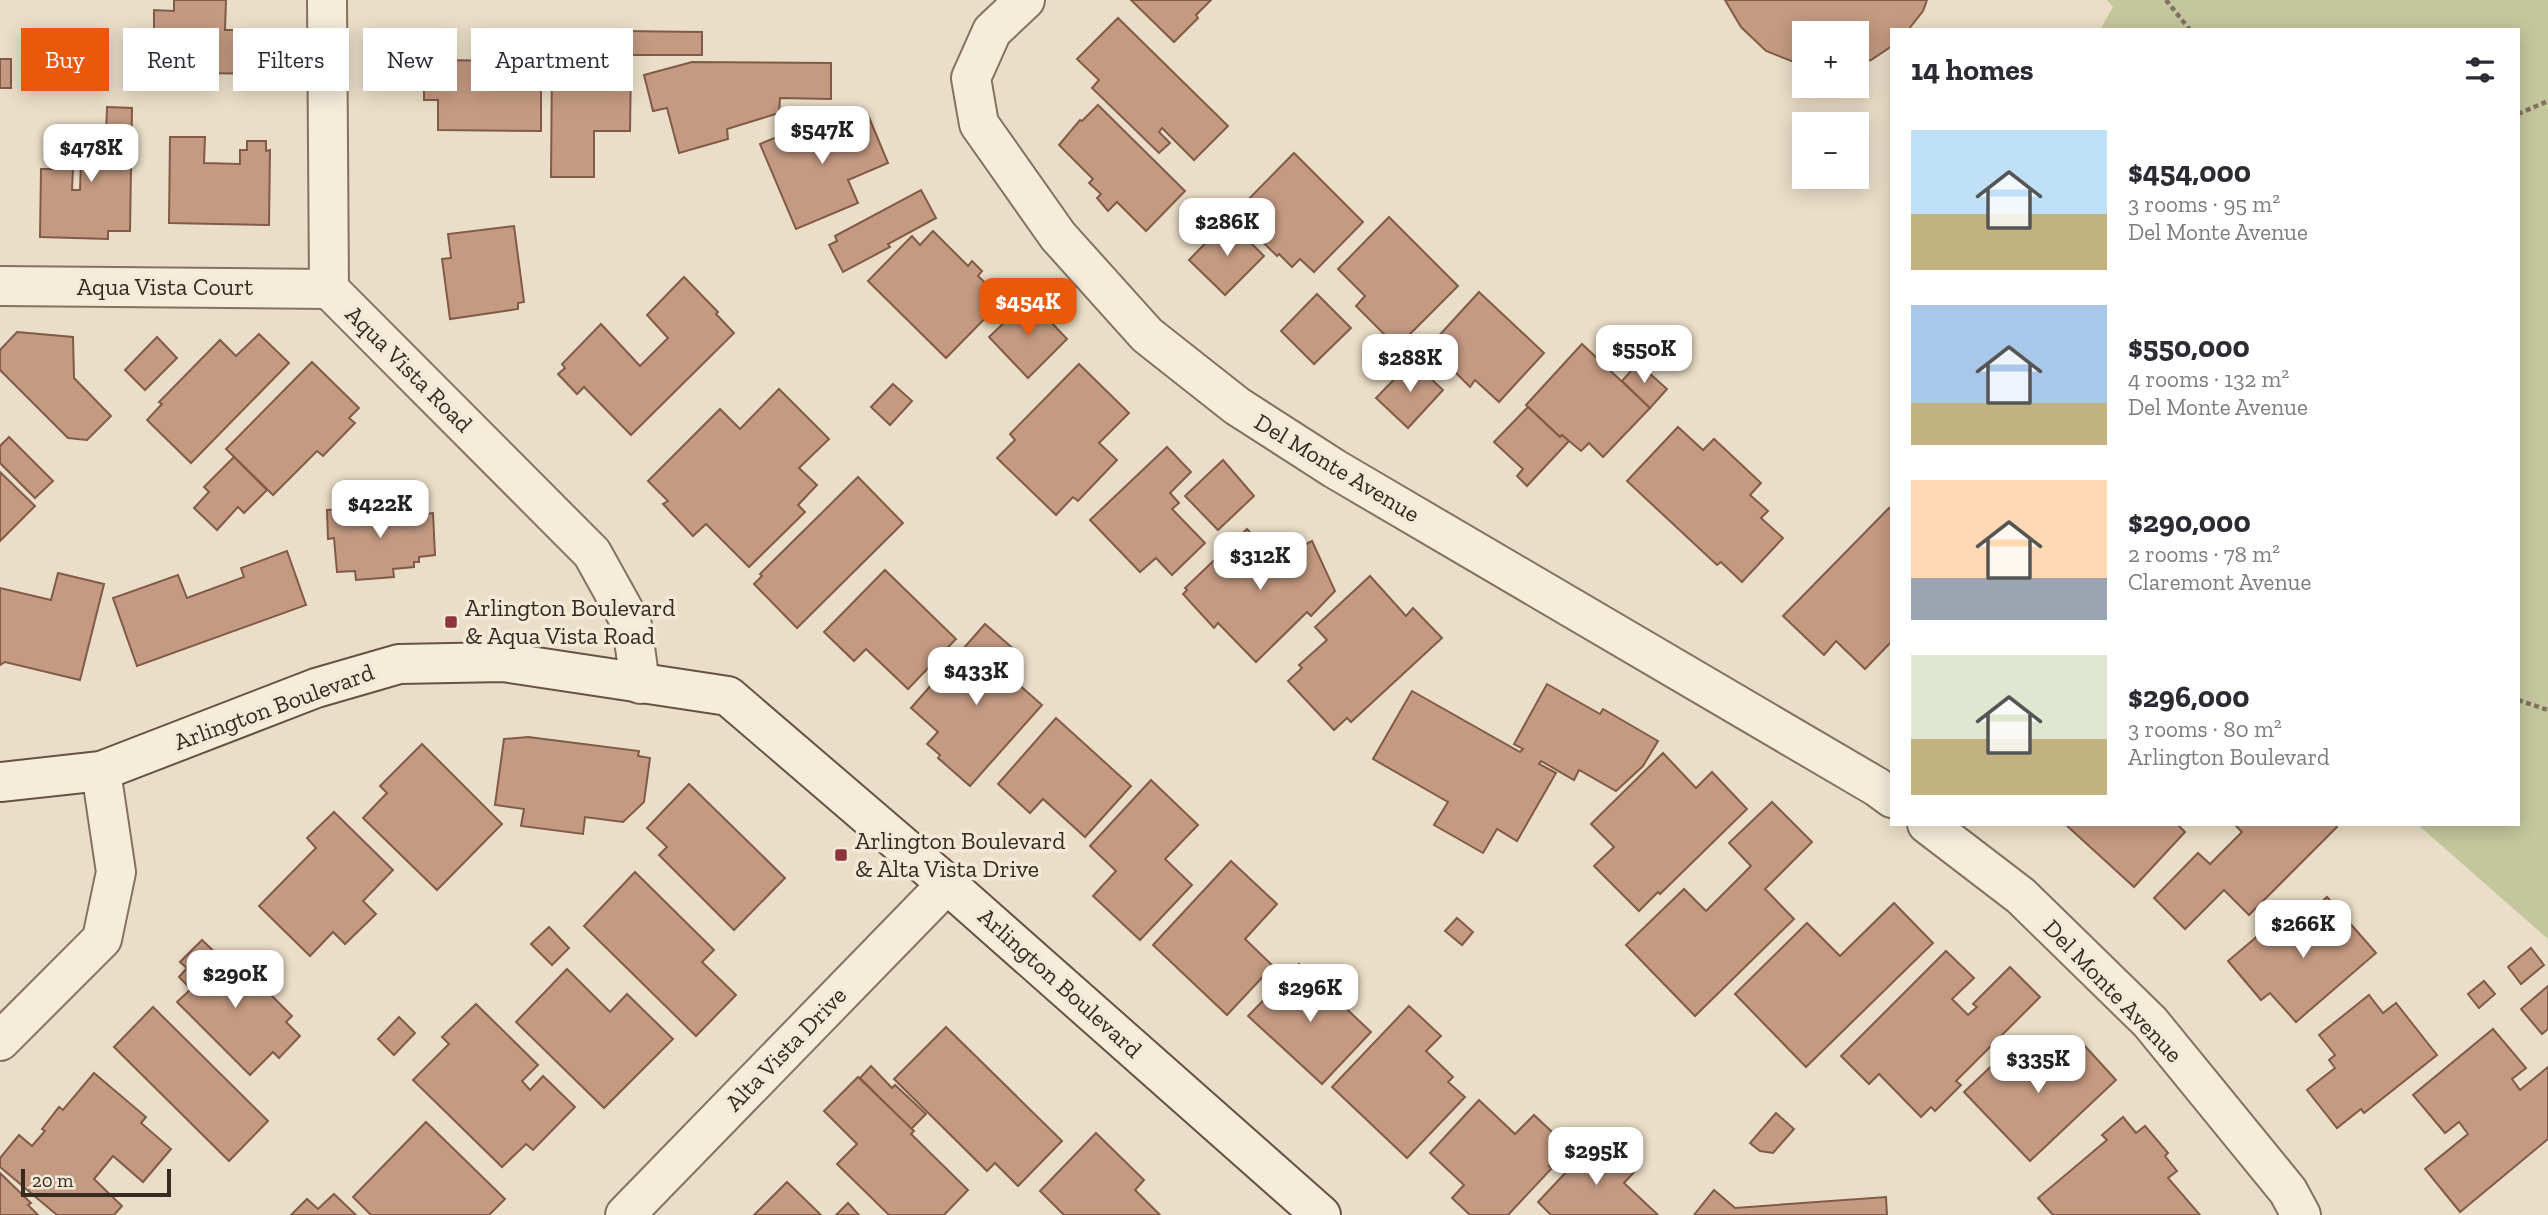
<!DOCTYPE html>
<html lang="en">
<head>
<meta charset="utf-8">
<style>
  :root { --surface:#fff; --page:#f7f7f7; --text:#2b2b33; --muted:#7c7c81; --accent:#ea580c }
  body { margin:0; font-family:"Zilla Slab",serif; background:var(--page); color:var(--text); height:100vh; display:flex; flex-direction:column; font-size:26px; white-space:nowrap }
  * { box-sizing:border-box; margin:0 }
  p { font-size:23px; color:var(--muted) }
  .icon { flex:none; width:38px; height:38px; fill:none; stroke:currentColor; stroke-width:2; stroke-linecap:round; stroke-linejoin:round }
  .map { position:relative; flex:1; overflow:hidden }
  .details { position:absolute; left:1890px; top:28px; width:630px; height:798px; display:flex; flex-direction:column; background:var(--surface); border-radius:0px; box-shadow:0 4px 18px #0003 }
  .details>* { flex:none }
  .banner { position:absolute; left:21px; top:28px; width:665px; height:63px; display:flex; gap:14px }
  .controls { position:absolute; left:1792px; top:21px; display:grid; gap:14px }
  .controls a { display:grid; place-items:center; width:77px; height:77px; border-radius:0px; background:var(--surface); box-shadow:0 4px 18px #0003; font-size:35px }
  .scale { position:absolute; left:21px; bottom:18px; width:150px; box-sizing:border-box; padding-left:7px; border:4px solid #362a21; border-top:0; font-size:19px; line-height:24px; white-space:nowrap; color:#362a21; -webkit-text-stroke:5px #f2e9d7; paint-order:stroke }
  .price { position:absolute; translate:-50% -60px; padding:0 16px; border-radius:14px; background:#fff; color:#222; font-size:23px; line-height:46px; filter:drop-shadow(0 2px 4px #0008) }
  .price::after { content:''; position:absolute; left:50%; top:42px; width:21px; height:16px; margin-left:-10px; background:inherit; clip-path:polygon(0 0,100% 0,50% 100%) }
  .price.current { background:var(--accent); color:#fff }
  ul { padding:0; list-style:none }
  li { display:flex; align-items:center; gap:21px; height:175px; padding:0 21px }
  li span { display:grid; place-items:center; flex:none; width:196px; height:140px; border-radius:0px; color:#555 }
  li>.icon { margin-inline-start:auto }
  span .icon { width:84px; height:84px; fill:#fffc; stroke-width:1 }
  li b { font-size:30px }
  h2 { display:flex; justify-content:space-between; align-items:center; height:84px; padding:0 21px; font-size:30px }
  .chip { padding:0 24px; border-radius:0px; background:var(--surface); box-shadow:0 4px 18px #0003; font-size:24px; line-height:63px }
  .chip.current { background:var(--accent); color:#fff }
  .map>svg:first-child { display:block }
  .green { fill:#c4c79d }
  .building { fill:#c49a82; stroke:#815b47; stroke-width:2 }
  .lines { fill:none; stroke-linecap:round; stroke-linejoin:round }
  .minor-casing { stroke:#84715f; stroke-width:42 }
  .secondary-casing { stroke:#665242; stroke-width:42 }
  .path { stroke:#84715f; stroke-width:4.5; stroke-dasharray:5 3.5; stroke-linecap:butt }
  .minor { stroke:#f5ecda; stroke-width:38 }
  .secondary { stroke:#f5ecda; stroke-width:38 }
  .poi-dot { fill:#8d353a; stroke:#f2e9d7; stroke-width:2.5 }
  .labels { text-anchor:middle; stroke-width:7; stroke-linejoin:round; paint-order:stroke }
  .street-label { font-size:24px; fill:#362a21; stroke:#f2e9d7 }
  .poi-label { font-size:24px; fill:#362a21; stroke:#f2e9d7; text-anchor:start }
</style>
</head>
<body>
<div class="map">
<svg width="2548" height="1215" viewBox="0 0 2548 1215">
  <rect width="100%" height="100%" fill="#eadec8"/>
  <polygon class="green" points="2107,0 2548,0 2548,939 2417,824 2518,824 2518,30 2100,30 2113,7"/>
  <g class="building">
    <polygon points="174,0 226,0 225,30 269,30 268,74 195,73 195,53 171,53 171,41 154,40 154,10 174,11"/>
    <polygon points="1131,0 1211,0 1196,15 1198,18 1174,42"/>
    <polygon points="1725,0 1927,0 1923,11 1908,30 1892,30 1892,46 1871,60 1857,63 1857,33 1804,33 1804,66 1766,51 1741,27"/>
    <polygon points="1118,18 1228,126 1194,160 1162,128 1159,132 1170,143 1159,153 1092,88 1099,80 1077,59"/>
    <polygon points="620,31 702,32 702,55 620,55"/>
    <rect x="0" y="59" width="11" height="29"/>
    <polygon points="424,60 532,61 532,75 541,75 541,131 438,130 438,100 424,100"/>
    <polygon points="692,62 831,63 831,99 780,98 779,113 727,129 728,139 679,153 667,108 653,111 644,75"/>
    <polygon points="552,63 631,63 630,131 594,131 594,177 551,177"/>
    <polygon points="1098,105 1185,191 1146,231 1117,202 1108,211 1097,198 1101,194 1089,183 1093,179 1059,145 1080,120 1082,121"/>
    <polygon points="107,107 132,108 130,231 108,231 108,239 40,237 41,169 73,169 72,190 80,190 81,160 61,160 61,135 106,135"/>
    <polygon points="868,115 888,163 848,180 858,203 796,229 760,144 823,118 828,131"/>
    <polygon points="170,137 205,137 204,163 240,164 240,150 247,150 247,141 266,141 266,151 270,150 269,225 169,223"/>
    <polygon points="1294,153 1363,222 1314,272 1300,259 1292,267 1279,254 1277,256 1234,214"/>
    <polygon points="921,190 936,218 888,244 890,247 843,272 829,245 837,241 835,236"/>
    <polygon points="1389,217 1458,286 1397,347 1356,306 1365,296 1338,269"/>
    <polygon points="1228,220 1264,256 1225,295 1189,260"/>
    <polygon points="514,226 524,302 518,303 518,309 450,319 442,259 451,258 448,234"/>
    <polygon points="933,231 968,266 972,261 982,271 978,276 1003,300 946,358 868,281 912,236 920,245"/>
    <polygon points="684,277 718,312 716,314 734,333 631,435 584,387 577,394 558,374 565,368 562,364 601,324 640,366 668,338 647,315"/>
    <polygon points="1479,292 1544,353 1499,402 1475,380 1470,387 1452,369 1448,374 1424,352"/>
    <polygon points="1317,294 1351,328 1314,364 1281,331"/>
    <polygon points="1029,299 1067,339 1028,378 989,337"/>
    <polygon points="17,332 73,337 74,378 111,416 87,440 68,438 0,370 0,350"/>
    <polygon points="259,334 289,363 191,463 147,420 162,404 159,402 220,340 236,356"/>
    <polygon points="157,337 177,358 145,390 125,370"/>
    <polygon points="1582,344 1650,408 1603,457 1589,443 1581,451 1562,435 1560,437 1526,405"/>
    <polygon points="1412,361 1443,390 1408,428 1376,398"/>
    <polygon points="312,362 359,408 349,418 355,423 323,456 317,451 273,495 226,449"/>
    <polygon points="1638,363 1667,389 1650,408 1622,381"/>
    <polygon points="1079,364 1129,413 1099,443 1117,460 1078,501 1073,497 1056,515 997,458 1015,440 1010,434"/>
    <polygon points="893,384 912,401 890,425 871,407"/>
    <polygon points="779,389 829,439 799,468 817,485 798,505 805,512 749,567 706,524 693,536 663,504 668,501 648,481 720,409 740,429"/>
    <polygon points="1528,407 1560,437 1562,435 1569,441 1527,486 1517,476 1523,469 1494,442"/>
    <polygon points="1678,427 1703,450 1714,439 1761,483 1750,495 1768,511 1761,518 1783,538 1742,582 1721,562 1717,565 1627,481"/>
    <polygon points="9,437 53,481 35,498 0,463 0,446"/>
    <polygon points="1167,447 1191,472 1170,493 1179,503 1172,509 1205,543 1172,575 1156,558 1140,572 1090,520"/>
    <polygon points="234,457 267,490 244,513 238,507 217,530 194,508 209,492 204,487"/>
    <polygon points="1223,460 1254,496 1218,530 1185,496"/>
    <polygon points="0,472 35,506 0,541"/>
    <polygon points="858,477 903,523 797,628 754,584 762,576 760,574"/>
    <polygon points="411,506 411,508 416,508 416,515 433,513 435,555 419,557 419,562 414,562 414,567 393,569 394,577 356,580 355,571 337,572 334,538 328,539 327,510"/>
    <polygon points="1889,508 1892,511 1892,641 1865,669 1836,641 1824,655 1783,616"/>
    <polygon points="1247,529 1276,560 1312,541 1335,591 1311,616 1307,612 1256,662 1218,623 1214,628 1183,594 1187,590 1185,588"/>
    <polygon points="287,551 306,605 137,666 113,598 178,575 187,598 244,577 241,568"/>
    <polygon points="885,570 956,639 908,689 866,649 854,661 824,632"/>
    <polygon points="58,573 104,584 80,680 5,662 0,665 0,588 51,600"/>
    <polygon points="1370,576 1406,616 1413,608 1442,638 1351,722 1347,718 1334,730 1288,681 1302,668 1299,665 1327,640 1315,627"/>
    <polygon points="985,624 1016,651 1001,669 1042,705 970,786 938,758 940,755 927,744 938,732 911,708"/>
    <polygon points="1547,684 1600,714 1603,709 1658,741 1643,766 1616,791 1579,770 1574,780 1541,761 1539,764 1556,773 1517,841 1497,829 1483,853 1434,825 1448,802 1373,759 1412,691 1520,752 1523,749 1514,744"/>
    <polygon points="1056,718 1131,786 1085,837 1043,799 1030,813 998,784"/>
    <polygon points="528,737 639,751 638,756 650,758 644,802 623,822 585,817 583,834 521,826 524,809 495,805 504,739"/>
    <polygon points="422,744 502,824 437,890 363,818 387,793 380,786"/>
    <polygon points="1663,753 1696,788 1712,772 1747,809 1660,894 1658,892 1639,911 1594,866 1614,847 1591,824"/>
    <polygon points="1151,780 1198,825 1165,859 1192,885 1140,940 1093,896 1116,871 1090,846"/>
    <polygon points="689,784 785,878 734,930 659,855 667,847 647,828"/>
    <polygon points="1772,802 1812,842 1765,889 1794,919 1695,1016 1626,945 1684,889 1706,911 1751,866 1729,843"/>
    <polygon points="334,812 393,870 363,901 376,914 345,944 333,932 310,956 259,906 316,848 307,838"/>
    <polygon points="2065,824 2177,824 2185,832 2134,887"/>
    <polygon points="2234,824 2334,824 2337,827 2249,915 2224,890 2185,929 2154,898 2198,853 2210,864 2242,832"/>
    <polygon points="1231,861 1277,904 1245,939 1273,966 1227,1015 1153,945"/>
    <polygon points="635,872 714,950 702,962 736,995 696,1036 584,926"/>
    <polygon points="2327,897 2376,953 2296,1022 2270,993 2261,1000 2228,961 2273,923 2284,935"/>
    <polygon points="1894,903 1933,943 1806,1067 1735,994 1807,923 1840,956"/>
    <polygon points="1457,918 1473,932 1462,945 1445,931"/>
    <polygon points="549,927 569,948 552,965 531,944"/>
    <polygon points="202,940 245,981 251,975 292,1016 286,1022 300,1036 279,1058 273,1052 250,1075 177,1002 191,989 179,977 187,968 180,962"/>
    <polygon points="2531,948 2544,965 2521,984 2508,967"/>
    <polygon points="1946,951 1974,978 1952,999 1968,1015 1977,1007 1973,1004 2010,967 2040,997 1956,1081 1961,1085 1935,1111 1931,1107 1921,1117 1879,1074 1869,1084 1841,1056"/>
    <polygon points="1299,964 1371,1032 1322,1084 1248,1016"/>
    <polygon points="567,969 610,1012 627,994 673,1039 604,1108 516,1022"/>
    <polygon points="2484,981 2495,994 2479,1008 2468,994"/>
    <polygon points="2548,986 2548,1029 2542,1034 2521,1009"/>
    <polygon points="2369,995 2383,1013 2396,1003 2437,1055 2364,1113 2361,1109 2337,1128 2307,1090 2335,1068 2329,1060 2335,1055 2319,1035"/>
    <polygon points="476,1004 538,1065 522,1081 530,1090 543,1076 575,1107 533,1150 526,1144 502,1167 413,1080 449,1044 442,1037"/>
    <polygon points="1409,1006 1441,1036 1426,1051 1453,1077 1448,1082 1465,1097 1407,1158 1332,1087"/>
    <polygon points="153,1007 268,1121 229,1161 114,1047"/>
    <polygon points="399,1017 415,1033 394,1055 378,1039"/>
    <polygon points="946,1027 1062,1141 1018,1186 995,1163 987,1171 894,1079"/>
    <polygon points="2493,1029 2526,1068 2512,1079 2520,1090 2548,1067 2548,1139 2460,1212 2425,1169 2468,1134 2459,1122 2445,1133 2413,1095"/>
    <polygon points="2021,1038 2054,1074 2084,1045 2116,1080 2030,1161 1964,1092"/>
    <polygon points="871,1066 892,1088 895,1085 926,1114 911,1129 860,1078"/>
    <polygon points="94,1073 146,1117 141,1123 171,1149 143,1182 113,1156 94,1179 122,1206 114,1215 57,1215 0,1167 0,1158 19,1135 32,1146 45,1131 42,1129 59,1107 63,1110"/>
    <polygon points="858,1077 914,1131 911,1134 968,1190 944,1215 889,1215 837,1164 857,1144 824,1111"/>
    <polygon points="1479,1100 1515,1134 1534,1115 1567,1146 1549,1166 1552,1168 1508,1215 1470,1215 1452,1198 1464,1185 1430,1153"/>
    <polygon points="1776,1113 1794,1129 1773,1153 1760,1151 1750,1143"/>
    <polygon points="2123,1117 2136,1133 2145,1126 2168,1153 2165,1156 2177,1171 2168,1178 2200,1215 2053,1215 2038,1198 2107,1140 2102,1135"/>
    <polygon points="426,1122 505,1199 489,1215 371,1215 353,1197"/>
    <polygon points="1096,1133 1144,1180 1135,1190 1160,1215 1064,1215 1040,1191"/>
    <polygon points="1600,1136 1636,1170 1624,1183 1658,1215 1551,1215 1538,1202"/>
    <polygon points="0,1173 31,1203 28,1205 38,1215 0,1215"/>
    <polygon points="787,1182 821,1215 754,1215"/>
    <polygon points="1714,1190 1735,1208 1886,1197 1887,1215 1694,1215"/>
    <polygon points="334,1194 356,1215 291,1215 307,1199 318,1209"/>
    <polygon points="848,1203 859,1215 836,1215"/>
  </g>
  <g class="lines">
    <defs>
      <g id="minor">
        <polyline points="327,0 329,289 592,553 632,625 640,684"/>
        <polyline points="1025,0 992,31 971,78 979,124 1058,236 1147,335 1237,406 1335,469 1877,787 1892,798"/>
        <polyline points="0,286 329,289"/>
        <polyline points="1927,824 2021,896 2150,1022 2288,1191 2301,1215"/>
        <polyline points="0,1041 102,939 116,872 101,771"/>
        <polyline points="625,1215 947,884"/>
      </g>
      <polyline id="secondary" points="0,782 101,771 316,688 399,664 503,662 728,696 947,884 1321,1215"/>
    </defs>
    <use href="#minor" class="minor-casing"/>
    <use href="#secondary" class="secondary-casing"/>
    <g class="path">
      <polyline points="2166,0 2190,30"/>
      <polyline points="2518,114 2548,101"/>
      <polyline points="2518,700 2548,710"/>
    </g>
    <use href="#minor" class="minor"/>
    <use href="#secondary" class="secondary"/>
  </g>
  <g class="poi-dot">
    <rect x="444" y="615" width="14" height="14" rx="3.5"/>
    <rect x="834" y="848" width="14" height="14" rx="3.5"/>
  </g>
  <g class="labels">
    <g class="street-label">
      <text x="165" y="295">Aqua Vista Court</text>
      <text transform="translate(409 369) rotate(45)" y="8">Aqua Vista Road</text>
      <text transform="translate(1337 468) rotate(31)" y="8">Del Monte Avenue</text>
      <text transform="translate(274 707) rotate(-20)" y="8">Arlington Boulevard</text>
      <text transform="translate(1060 983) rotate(42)" y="8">Arlington Boulevard</text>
      <text transform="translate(2113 991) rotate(46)" y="8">Del Monte Avenue</text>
      <text transform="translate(786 1049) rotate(-46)" y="8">Alta Vista Drive</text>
    </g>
    <g class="poi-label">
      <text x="465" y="616">Arlington Boulevard<tspan x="465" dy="28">&amp; Aqua Vista Road</tspan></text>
      <text x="855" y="849">Arlington Boulevard<tspan x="855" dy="28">&amp; Alta Vista Drive</tspan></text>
    </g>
  </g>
</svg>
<div class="controls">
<a>+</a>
<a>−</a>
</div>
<div class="scale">20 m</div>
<b class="price" style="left:822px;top:166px">$547K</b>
<b class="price" style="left:91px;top:184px">$478K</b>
<b class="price" style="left:1227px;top:258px">$286K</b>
<b class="price current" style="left:1028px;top:338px">$454K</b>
<b class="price" style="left:1644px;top:385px">$550K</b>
<b class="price" style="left:1410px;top:394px">$288K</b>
<b class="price" style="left:380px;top:540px">$422K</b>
<b class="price" style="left:1260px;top:592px">$312K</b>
<b class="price" style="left:976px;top:707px">$433K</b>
<b class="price" style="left:2303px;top:960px">$266K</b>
<b class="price" style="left:235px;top:1010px">$290K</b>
<b class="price" style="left:1310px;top:1024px">$296K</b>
<b class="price" style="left:2038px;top:1095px">$335K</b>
<b class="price" style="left:1596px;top:1187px">$295K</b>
<div class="banner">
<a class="chip current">Buy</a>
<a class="chip">Rent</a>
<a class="chip">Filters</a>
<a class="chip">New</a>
<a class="chip">Apartment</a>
</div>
<section class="details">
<h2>14 homes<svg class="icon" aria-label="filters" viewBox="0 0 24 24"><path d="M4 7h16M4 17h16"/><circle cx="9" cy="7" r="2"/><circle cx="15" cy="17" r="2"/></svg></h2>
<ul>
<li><span style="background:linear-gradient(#bfe0f5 60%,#c2b280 0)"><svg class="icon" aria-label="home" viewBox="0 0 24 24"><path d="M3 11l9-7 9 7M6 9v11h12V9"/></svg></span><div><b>$454,000</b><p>3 rooms · 95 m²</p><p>Del Monte Avenue</p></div></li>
<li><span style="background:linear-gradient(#a9c7e8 70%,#c2b280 0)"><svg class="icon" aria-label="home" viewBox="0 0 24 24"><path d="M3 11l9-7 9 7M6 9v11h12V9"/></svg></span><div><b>$550,000</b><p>4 rooms · 132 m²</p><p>Del Monte Avenue</p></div></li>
<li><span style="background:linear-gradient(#ffd9b3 70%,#9aa5b1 0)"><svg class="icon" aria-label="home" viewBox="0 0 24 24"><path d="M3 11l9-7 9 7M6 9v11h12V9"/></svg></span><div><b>$290,000</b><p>2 rooms · 78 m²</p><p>Claremont Avenue</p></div></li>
<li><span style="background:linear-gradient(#dfe7d0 60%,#c2b280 0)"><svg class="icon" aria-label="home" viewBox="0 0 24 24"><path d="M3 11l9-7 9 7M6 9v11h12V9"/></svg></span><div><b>$296,000</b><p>3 rooms · 80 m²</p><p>Arlington Boulevard</p></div></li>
</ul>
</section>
</div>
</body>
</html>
